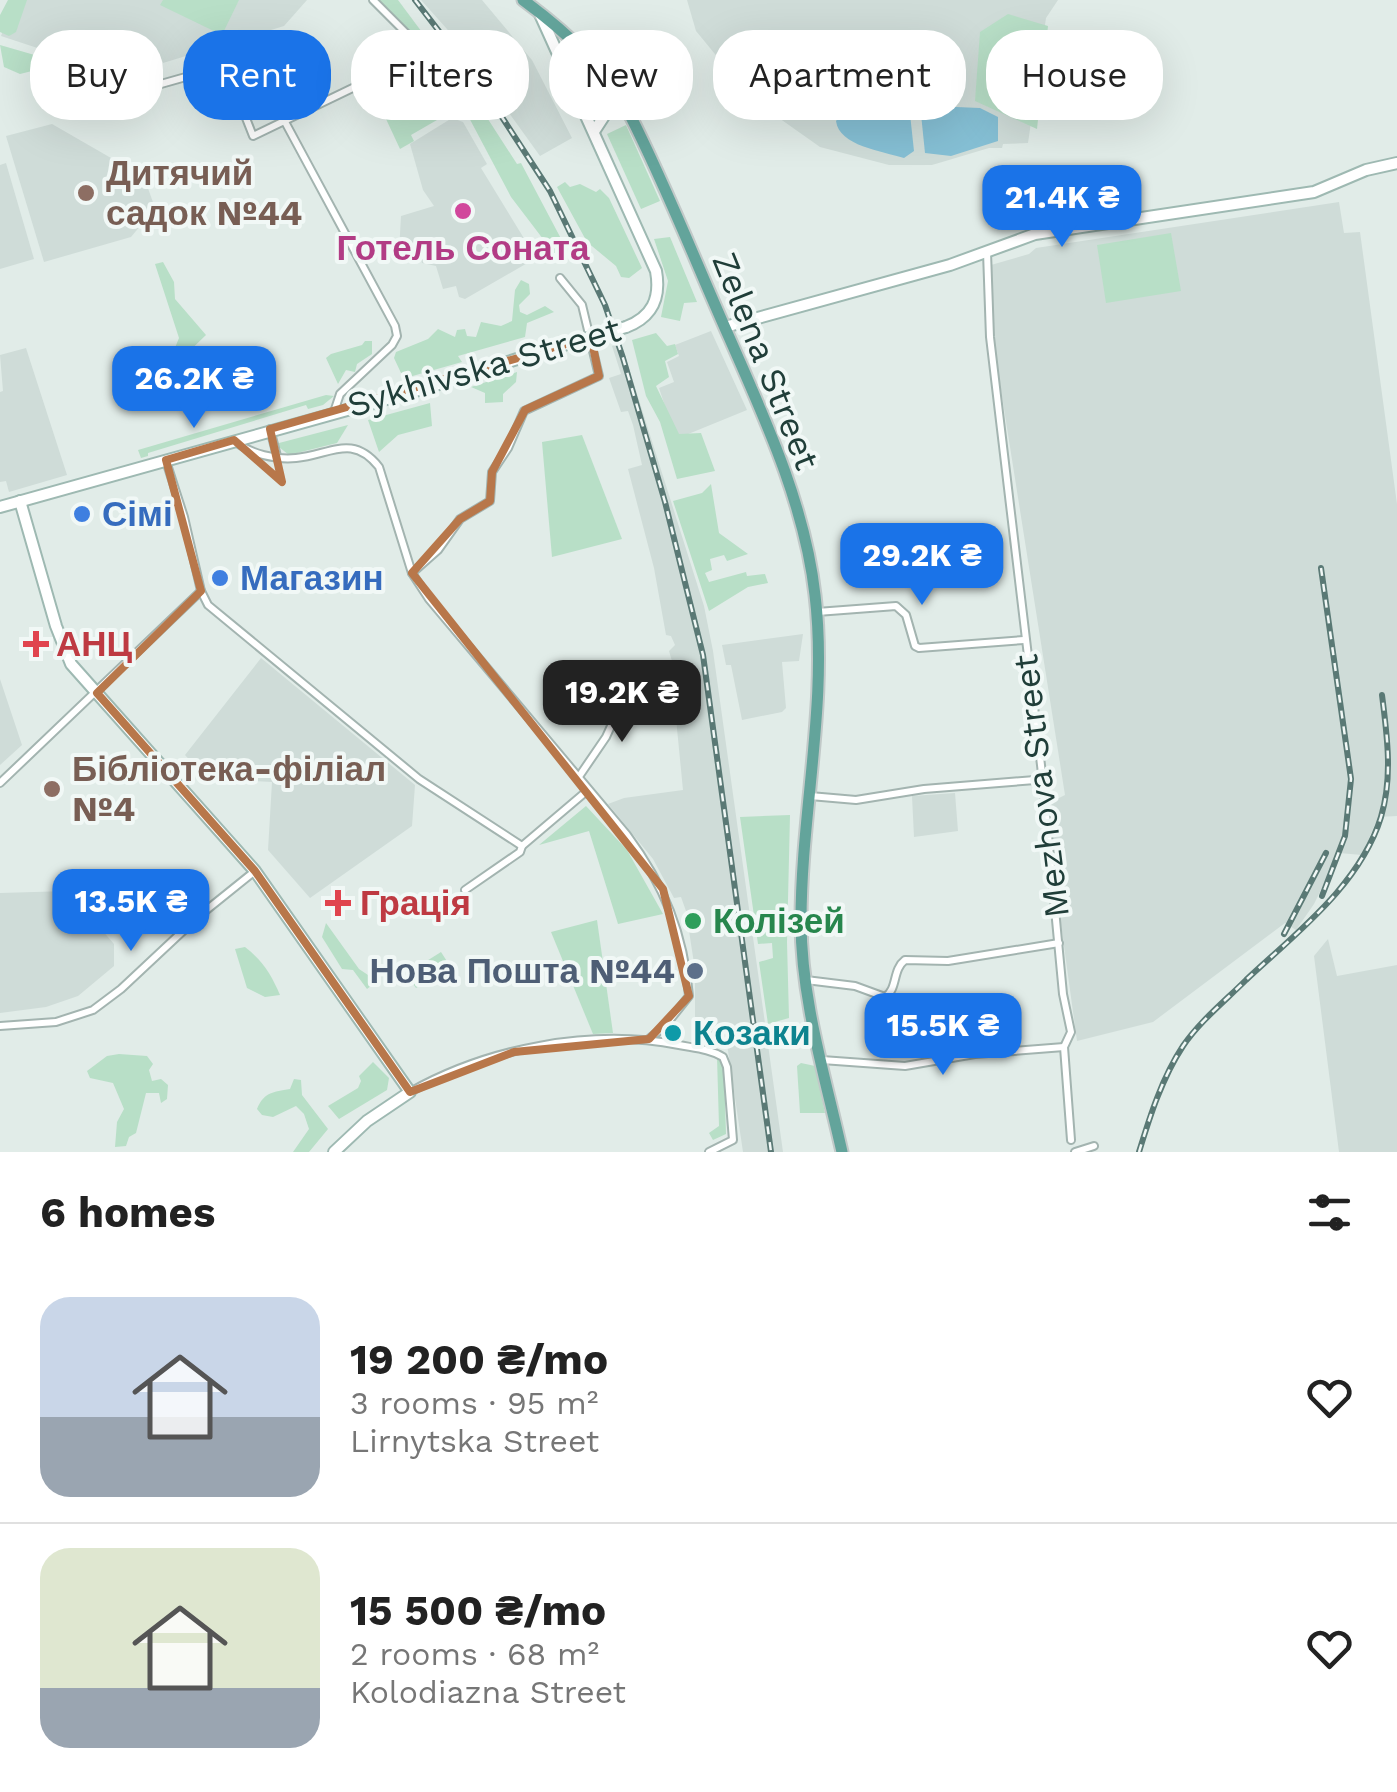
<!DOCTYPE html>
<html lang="en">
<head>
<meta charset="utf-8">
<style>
  :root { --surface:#fff; --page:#f6f6f6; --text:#222; --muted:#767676; --line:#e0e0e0; --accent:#1a73e8 }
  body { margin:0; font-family:"Work Sans",sans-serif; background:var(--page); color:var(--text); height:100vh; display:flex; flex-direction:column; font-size:38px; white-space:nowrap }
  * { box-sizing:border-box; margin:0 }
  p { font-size:32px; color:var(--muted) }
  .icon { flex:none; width:55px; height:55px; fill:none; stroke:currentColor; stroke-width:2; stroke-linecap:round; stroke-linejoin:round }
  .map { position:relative; height:1152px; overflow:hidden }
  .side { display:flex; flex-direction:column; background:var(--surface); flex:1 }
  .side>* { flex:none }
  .banner { position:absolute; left:30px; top:30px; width:1338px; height:90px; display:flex; gap:20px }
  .price { position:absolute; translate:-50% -85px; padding:0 22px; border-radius:20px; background:var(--accent); color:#fff; font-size:32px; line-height:65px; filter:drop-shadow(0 2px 5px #0008) }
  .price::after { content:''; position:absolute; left:50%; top:60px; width:30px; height:22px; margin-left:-15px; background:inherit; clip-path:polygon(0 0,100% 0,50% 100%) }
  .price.active { background:#222; color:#fff }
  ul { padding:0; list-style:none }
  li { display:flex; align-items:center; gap:30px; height:250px; padding:0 40px }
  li+li { border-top:2px solid var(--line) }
  li span { display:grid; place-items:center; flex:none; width:280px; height:200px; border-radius:30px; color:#555 }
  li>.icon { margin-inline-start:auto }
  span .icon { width:120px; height:120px; fill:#fffc; stroke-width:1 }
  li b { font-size:42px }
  h2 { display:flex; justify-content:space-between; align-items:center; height:120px; padding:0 40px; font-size:42px }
  .tag { padding:0 35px; border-radius:40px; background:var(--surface); box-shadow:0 10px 40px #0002; font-size:35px; line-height:90px }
  .tag.active { background:var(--accent); color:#fff }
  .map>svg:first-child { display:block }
  .built { fill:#cfdcd8 }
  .green { fill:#b8dfc7 }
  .water { fill:#85bfd4 }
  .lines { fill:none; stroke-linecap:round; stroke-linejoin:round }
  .street-casing { stroke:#a3b4b0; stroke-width:10 }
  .secondary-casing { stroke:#9eb9b2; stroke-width:14 }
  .primary-casing { stroke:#c1c9c8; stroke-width:15 }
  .street { stroke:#fff; stroke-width:6 }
  .secondary { stroke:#fff; stroke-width:10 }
  .primary { stroke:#63a49b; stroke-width:11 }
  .rail-casing { stroke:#5a7975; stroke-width:6 }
  .rail { stroke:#f1f8f6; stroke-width:2.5; stroke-dasharray:8; stroke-linecap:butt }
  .secondary-bridge-casing { stroke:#9eb9b2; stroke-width:14; stroke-linecap:butt }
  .secondary-bridge { stroke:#fff; stroke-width:10 }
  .marked { fill:none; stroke:#b8774a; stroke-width:8; stroke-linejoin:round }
  .education-dot { fill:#8d6e63; stroke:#f1f8f6; stroke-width:4 }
  .hotel-dot { fill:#d1479c; stroke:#f1f8f6; stroke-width:4 }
  .shop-dot { fill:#3f7fe0; stroke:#f1f8f6; stroke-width:4 }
  .health-dot { fill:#e0444e; stroke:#f1f8f6; stroke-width:4 }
  .leisure-dot { fill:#2e9e5b; stroke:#f1f8f6; stroke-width:4 }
  .service-dot { fill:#5c6f8a; stroke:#f1f8f6; stroke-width:4 }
  .culture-dot { fill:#0f9aa8; stroke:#f1f8f6; stroke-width:4 }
  .labels { text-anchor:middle; stroke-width:8; stroke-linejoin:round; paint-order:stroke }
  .education-label { font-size:35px; font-weight:bold; fill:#785e54; stroke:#f1f8f6; text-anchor:start }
  .hotel-label { font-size:35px; font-weight:bold; fill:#b23c85; stroke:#f1f8f6 }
  .street-label { font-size:35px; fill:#203e39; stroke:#f1f8f6 }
  .shop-label { font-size:35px; font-weight:bold; fill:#366cbe; stroke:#f1f8f6; text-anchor:start }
  .health-label { font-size:35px; font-weight:bold; fill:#be3a42; stroke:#f1f8f6; text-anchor:start }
  .leisure-label { font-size:35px; font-weight:bold; fill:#27864d; stroke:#f1f8f6; text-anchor:start }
  .service-label { font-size:35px; font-weight:bold; fill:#4e5e75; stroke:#f1f8f6; text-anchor:end }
  .culture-label { font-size:35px; font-weight:bold; fill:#0d838f; stroke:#f1f8f6; text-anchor:start }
</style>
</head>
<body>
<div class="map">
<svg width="1397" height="1152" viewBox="0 0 1397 1152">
  <rect width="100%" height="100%" fill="#e1ece8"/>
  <g class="built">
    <polygon points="14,0 307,0 284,26 163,63 159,53 125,64 97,54 92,66 1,36"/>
    <polygon points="421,0 482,0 532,60 572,138 540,156 455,38"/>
    <polygon points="687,0 1058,0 1046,18 1028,143 1003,144 1002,148 989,148 932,165 889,165 820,147 752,99 696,31"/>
    <polygon points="452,118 463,122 487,164 481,168 536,258 465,299 459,297 456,286 443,289 436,266 422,263 418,248 399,252 401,216 434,206 423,190 410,144"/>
    <polygon points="52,124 144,177 155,208 131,237 44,262 6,136"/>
    <polygon points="6,163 34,259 0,269 0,165"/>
    <polygon points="1339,202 1344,233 1360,232 1397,504 1397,816 1378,817 1362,855 1339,853 1314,904 1296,930 1285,923 1153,1022 1077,1041 1057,895 1049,803 1065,795 992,333 991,265 1029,254 1036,248"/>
    <polygon points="711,331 747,410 676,439 659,388 674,382 667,362 679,356 675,345"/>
    <polygon points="621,343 704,606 713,651 783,1152 743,1152 727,1044 698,1044 695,1033 695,970 686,911 681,897 674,898 653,859 608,804 624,798 683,790 674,698 667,671 674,668 669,651 675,645 671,636 666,635 654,568 628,469 642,465 633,425 628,411 621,412 609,378 621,374 612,346"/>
    <polygon points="26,348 67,475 9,492 6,481 0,482 0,392 3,391 0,355"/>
    <polygon points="803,634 799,661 782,662 786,708 782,712 742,720 731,665 726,665 722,645"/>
    <polygon points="261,658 415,785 412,826 310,898 268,850 272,782 206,778 185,755"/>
    <polygon points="0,679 22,745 0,765"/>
    <polygon points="955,793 958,831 914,837 912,796"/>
    <polygon points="68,891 114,944 114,966 78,996 46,1007 0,1013 0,893"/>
    <polygon points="1328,939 1337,976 1397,965 1397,1152 1339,1152 1314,956"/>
  </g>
  <g class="green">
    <polygon points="8,0 27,0 16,32 9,36 0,32 0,15"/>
    <polygon points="163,0 239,0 222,35 160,5"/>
    <polygon points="379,0 398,0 436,51 433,53"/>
    <polygon points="1008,14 1048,26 1037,129 975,101 980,32"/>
    <path d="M 399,29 L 420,52 L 422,64 C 405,80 399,83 377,78 L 400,63 L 384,39 Z"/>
    <polygon points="566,41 608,92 608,97 593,109 589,108 561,46"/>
    <polygon points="0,45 38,56 32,71 20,74 4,67"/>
    <polygon points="438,57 455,68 517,164 521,163 567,250 556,256 511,197 466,112 431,62"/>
    <path d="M 428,64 L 443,88 L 438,91 L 447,107 L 437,120 L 411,135 L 414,141 L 400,149 L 373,91 C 396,82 412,86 428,64 Z"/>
    <polygon points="626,125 660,201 641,209 607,134"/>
    <polygon points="565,182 570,187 580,184 596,192 600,189 609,198 642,268 629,278 621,277 616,266 587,242 557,187"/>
    <polygon points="1171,233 1181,291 1106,303 1097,245"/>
    <polygon points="670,237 697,302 684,303 680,321 661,317 668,281 654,239"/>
    <polygon points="163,262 174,282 175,299 206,335 176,364 170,360 179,338 155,264"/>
    <polygon points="521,280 529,284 530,294 519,305 520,312 527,315 545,306 554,312 527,323 525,337 458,356 462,362 409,377 401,373 394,358 396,352 428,339 438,329 455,337 457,330 465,329 467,336 476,337 481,322 501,326 512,321 515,290"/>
    <polygon points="656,333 667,346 675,344 678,354 665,361 669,377 656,386 679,434 701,433 715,471 677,479 660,422 646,396 632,340"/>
    <polygon points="365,341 372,341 372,354 357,364 355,372 346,370 338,384 326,358 331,354 362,345"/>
    <polygon points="517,372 516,382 503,394 503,402 485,403 485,393 471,387"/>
    <polygon points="326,395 334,396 323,405 308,409 306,405 148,453 148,456 141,458 138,450"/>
    <polygon points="430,403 432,426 398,435 379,452 368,420"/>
    <polygon points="348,425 337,443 289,455 279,447 279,443"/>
    <polygon points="582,435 622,539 552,557 542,442"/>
    <polygon points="711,484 719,533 748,554 727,561 724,555 710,559 712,570 705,573 709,582 746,572 747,576 765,574 768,583 748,587 709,611 673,501 702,493"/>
    <polygon points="586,806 627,850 663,914 618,924 589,831 539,845"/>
    <polygon points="790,815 787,942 789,1018 768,1024 759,962 773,958 772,943 758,944 740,817"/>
    <polygon points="597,920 613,1033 593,1034 551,932"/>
    <polygon points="326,923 359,969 377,981 367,989 353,970 342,969 322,937"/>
    <path d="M 245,947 C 263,961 271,974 280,995 L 265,997 L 247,988 L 235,949 Z"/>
    <polygon points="441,952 450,966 416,988 406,974"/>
    <polygon points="119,1054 147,1056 153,1064 149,1070 152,1081 161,1079 168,1085 167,1099 161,1103 159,1093 146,1093 136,1133 129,1137 126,1146 115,1147 117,1122 124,1109 113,1083 90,1078 87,1071 107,1056"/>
    <polygon points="717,1057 724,1067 726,1134 713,1140 709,1133 719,1126"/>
    <polygon points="373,1062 389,1078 387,1090 339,1119 328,1106 358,1088 361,1081 359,1076"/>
    <polygon points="801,1063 815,1066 825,1113 800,1113 797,1066"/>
    <path d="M 294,1079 L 301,1080 L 302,1095 L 328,1129 L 309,1152 L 293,1152 L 309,1129 L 304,1114 L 296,1106 L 273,1117 L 262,1115 L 257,1109 C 264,1092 273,1092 290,1089 Z"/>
  </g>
  <g class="water">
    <path d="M 884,106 L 910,114 L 914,151 L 904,158 C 882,151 839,146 836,121 L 846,108 Z"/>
    <polygon points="932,106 980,108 998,117 998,141 951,156 925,153 921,114"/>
  </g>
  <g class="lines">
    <defs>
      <g id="street">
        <polyline points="115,97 221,67 227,70 253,136 363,83 406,82 425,65 425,52 373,0"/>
        <polyline points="284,120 395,326 397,336 392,345 340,394 334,412"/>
        <polyline points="987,252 990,337 1043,782 1063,994 1071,1032 1064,1047 1071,1140"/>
        <polyline points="270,429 277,456"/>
        <path d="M 235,441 C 250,454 276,460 296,458 C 330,455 352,433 379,467 L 412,573 L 429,599 L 627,835 C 664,885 684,934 689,996 L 665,1026 L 649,1039"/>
        <polyline points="166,461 184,517 201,591 208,605 419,779 522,846"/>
        <polyline points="412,573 438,550 460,519 490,501 492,472 508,448 524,411 599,376 582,305 560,278"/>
        <polyline points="817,612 896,606 906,615 915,646 919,648 1024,640"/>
        <polyline points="578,778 606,737 631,682"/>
        <polyline points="0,783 201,591"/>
        <polyline points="810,796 856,800 924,789 1035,780 1043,782"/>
        <polyline points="465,890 520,852 522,846 588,790"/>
        <path d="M 806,980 L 855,986 L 885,997 C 898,989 892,970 905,960 L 948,961 L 1059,943"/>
        <polyline points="0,1026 56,1022 93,1010 121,989 199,916 255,871"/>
        <polyline points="822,1060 905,1066 975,1054 1064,1047"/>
        <path d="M 410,1092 C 488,1048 591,1028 679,1045 C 694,1048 710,1049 723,1057 L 727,1067 L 733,1140 L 709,1152"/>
        <polyline points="1075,1152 1094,1146"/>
      </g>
      <g id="secondary">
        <path d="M 539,12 L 656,271 C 661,299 652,317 626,327"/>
        <polyline points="595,130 608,110 618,110 630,115"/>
        <polyline points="725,327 950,265 1035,234 1314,192 1366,170 1397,163"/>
        <polyline points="20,501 56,626 71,664 255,871 410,1092 367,1121 334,1152"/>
        <polyline points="0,507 426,388 536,353"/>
      </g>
      <path id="primary" d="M 523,0 C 568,33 603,66 630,115 C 667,188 696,263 729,337 C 765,419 805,505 815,595 C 828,703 801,813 801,921 C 801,999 825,1076 842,1152"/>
    </defs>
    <use href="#street" class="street-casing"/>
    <use href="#secondary" class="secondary-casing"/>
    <use href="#primary" class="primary-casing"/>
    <use href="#street" class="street"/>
    <use href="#secondary" class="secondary"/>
    <use href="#primary" class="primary"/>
    <defs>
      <g id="rail">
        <polyline points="415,0 485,91 550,191 605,305 623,358 665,502 703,655 771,1152"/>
        <polyline points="1321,568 1351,779 1345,836 1322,896"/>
        <polyline points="1284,934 1326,853"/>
        <path d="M 1139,1152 C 1150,1116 1162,1078 1183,1046 C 1200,1021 1225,1001 1246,980 C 1296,933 1360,885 1381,817 C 1393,777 1387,735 1382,695"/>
      </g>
    </defs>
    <use href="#rail" class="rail-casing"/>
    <use href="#rail" class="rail"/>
    <defs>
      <polyline id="secondary-bridge" points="536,353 626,327"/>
    </defs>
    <use href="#secondary-bridge" class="secondary-bridge-casing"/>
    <use href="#secondary-bridge" class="secondary-bridge"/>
  </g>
  <path class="marked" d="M 591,337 L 599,376 L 525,410 L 492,472 L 490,501 L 460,519 L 412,573 L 663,889 L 689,996 L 649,1039 L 514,1052 L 410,1092 L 255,871 L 97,693 L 201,591 L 166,460 L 234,440 L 282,482 L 270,429 Z"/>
  <g class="education-dot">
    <circle cx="86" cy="193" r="10"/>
    <circle cx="52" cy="789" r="10"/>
  </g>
  <circle class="hotel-dot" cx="463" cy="211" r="10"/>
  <g class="shop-dot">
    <circle cx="82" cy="514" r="10"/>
    <circle cx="220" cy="578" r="10"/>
  </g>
  <g class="health-dot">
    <path d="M31 629h10v10h10v10h-10v10h-10v-10h-10v-10h10z"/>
    <path d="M333 888h10v10h10v10h-10v10h-10v-10h-10v-10h10z"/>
  </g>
  <circle class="leisure-dot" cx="693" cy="921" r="10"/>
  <circle class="service-dot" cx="695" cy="971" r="10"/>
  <circle class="culture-dot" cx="673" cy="1033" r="10"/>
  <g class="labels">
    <g class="education-label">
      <text x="106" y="185">Дитячий<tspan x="106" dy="40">садок №44</tspan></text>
      <text x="72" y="781">Бібліотека-філіал<tspan x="72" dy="40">№4</tspan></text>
    </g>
    <g class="hotel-label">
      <text x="463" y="260">Готель Соната</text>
    </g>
    <g class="street-label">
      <text transform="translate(766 361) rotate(68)" y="12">Zelena Street</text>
      <text transform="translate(484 367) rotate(-16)" y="12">Sykhivska Street</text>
      <text transform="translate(1041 786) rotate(-97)" y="12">Mezhova Street</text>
    </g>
    <g class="shop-label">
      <text x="102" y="526">Сімі</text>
      <text x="240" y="590">Магазин</text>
    </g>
    <g class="health-label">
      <text x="56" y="656">АНЦ</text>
      <text x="360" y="915">Грація</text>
    </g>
    <g class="leisure-label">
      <text x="713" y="933">Колізей</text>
    </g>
    <g class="service-label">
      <text x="675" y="983">Нова Пошта №44</text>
    </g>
    <g class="culture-label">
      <text x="693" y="1045">Козаки</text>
    </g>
  </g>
</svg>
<b class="price" style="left:1062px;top:250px">21.4K ₴</b>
<b class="price" style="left:194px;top:431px">26.2K ₴</b>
<b class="price" style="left:922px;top:608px">29.2K ₴</b>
<b class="price active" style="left:622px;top:745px">19.2K ₴</b>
<b class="price" style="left:131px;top:954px">13.5K ₴</b>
<b class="price" style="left:943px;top:1078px">15.5K ₴</b>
<div class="banner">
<a class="tag">Buy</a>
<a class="tag active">Rent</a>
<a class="tag">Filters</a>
<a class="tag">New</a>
<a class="tag">Apartment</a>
<a class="tag">House</a>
</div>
</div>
<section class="side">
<h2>6 homes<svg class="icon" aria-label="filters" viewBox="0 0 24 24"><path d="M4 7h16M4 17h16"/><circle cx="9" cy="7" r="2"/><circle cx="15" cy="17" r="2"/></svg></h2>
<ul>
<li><span style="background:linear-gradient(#c9d6e8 60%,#9aa5b1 0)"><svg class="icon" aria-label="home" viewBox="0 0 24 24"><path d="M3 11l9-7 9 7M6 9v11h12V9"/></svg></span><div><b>19 200 ₴/mo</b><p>3 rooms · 95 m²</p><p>Lirnytska Street</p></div><svg class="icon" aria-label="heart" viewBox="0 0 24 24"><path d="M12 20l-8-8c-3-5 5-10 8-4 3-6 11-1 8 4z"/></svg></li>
<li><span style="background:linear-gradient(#dfe7d0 70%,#9aa5b1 0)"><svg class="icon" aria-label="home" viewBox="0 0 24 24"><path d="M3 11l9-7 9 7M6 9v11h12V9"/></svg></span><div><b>15 500 ₴/mo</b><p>2 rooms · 68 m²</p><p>Kolodiazna Street</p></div><svg class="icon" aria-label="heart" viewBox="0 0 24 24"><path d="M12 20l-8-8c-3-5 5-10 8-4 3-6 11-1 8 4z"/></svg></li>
</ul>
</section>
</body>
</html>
